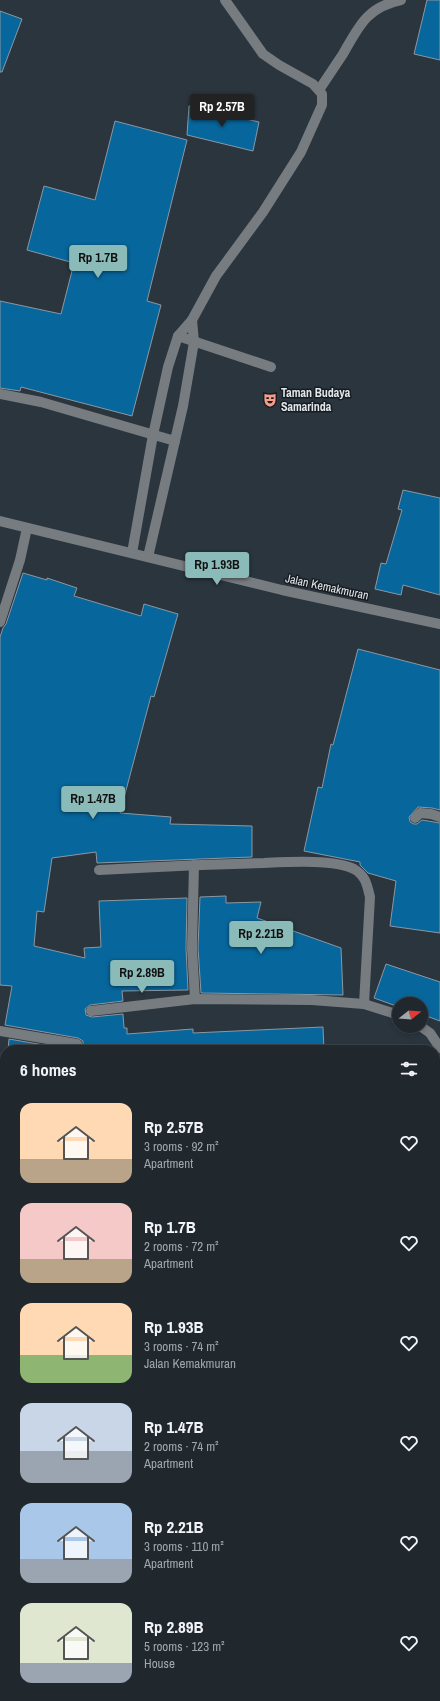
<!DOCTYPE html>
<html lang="en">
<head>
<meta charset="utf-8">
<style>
  :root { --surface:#20282e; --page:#283036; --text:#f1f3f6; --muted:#a2a6aa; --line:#3d444a; --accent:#8bbbb9 }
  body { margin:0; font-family:"Archivo Narrow",sans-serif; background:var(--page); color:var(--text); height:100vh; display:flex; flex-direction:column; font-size:15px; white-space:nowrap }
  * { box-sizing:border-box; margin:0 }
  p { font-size:13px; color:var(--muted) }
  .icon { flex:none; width:22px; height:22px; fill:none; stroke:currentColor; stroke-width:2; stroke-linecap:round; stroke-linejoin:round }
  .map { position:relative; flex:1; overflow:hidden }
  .sheet { position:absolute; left:0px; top:1045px; width:440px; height:656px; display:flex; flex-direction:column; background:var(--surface); border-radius:16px 16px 0 0; box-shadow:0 2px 6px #0003,0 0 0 1px var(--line) }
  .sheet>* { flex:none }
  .needle { width:26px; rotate:73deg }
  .controls { position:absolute; left:392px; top:997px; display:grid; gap:8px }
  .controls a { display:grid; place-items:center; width:36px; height:36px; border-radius:50%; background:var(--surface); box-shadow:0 2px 6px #0003,0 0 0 1px var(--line); font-size:20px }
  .price { position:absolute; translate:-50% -34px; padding:0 9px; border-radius:4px; background:var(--accent); color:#111; font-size:13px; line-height:26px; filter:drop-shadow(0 1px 2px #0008) }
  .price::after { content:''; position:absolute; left:50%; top:24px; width:12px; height:9px; margin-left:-6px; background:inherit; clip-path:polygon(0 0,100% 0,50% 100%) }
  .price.current { background:#222; color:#fff }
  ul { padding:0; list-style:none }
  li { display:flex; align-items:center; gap:12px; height:100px; padding:0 20px }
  li span { display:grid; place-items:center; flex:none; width:112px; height:80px; border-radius:12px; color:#555 }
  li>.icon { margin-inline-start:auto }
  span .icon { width:48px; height:48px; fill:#fffc; stroke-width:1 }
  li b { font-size:17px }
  h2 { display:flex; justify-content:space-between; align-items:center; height:48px; padding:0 20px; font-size:17px }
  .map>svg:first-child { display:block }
  .building { fill:#07679d; stroke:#8b97a1 }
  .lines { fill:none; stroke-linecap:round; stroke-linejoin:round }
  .minor { stroke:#777c81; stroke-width:10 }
  .labels { text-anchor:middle; stroke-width:3; stroke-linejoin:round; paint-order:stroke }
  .poi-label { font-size:12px; font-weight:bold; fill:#e1e8ed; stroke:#181c20; text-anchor:start }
  .street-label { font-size:12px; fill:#e1e8ed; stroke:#181c20 }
</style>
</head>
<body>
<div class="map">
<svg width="440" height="1701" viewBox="0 0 440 1701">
  <rect width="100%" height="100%" fill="#2b353e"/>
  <g class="building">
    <polygon points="427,0 440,0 440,60 414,54"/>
    <polygon points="0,11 22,19 2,72 0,72"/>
    <polygon points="189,106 259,122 253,151 187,135"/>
    <polygon points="115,121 187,140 147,301 161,305 132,416 21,387 20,391 0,388 0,301 61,314 74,263 27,250 44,186 95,200"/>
    <polygon points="403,490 440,498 440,595 403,585 401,595 375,589 381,563 386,564 402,510 398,509"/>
    <polygon points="23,573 47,580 47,578 77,588 74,596 141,616 144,604 178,614 154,697 151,696 120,813 171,817 170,824 252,826 252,857 97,863 96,852 52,858 44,912 37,911 34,946 85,958 84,948 101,947 99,901 187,898 186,948 188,990 122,991 123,1001 90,1005 85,1009 86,1015 92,1017 123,1014 124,1028 127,1028 127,1034 193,1029 193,1033 323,1027 324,1050 79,1050 83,1045 83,1041 78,1038 5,1025 12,986 0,985 0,637 3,628 6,624"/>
    <polygon points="358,649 440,670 440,810 432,808 418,807 409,817 410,822 414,824 417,824 422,820 440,823 440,933 390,926 396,881 368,873 360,865 360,862 304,851 318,787 322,788 331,744 333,745"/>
    <polygon points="226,896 226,903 261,902 257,918 341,948 343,995 201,993 198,948 200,897"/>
    <polygon points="386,964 440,982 440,1021 421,1014 421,1004 399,1004 399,1007 374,998"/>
    <polygon points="9,1039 73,1050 8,1050"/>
  </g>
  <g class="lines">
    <g class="minor">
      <path d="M 319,90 C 327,78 335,66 343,54 C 359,26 367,7 401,0"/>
      <polyline points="178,336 271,367"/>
      <polyline points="0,394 41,402 175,441"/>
      <polyline points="0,521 282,590 440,624"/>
      <polyline points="132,553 153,435 168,367 178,336 192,320 216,276 263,212 301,152 322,105 322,94 313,84 279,65 263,54 225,0"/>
      <polyline points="148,557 183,406 194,342 192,320"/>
      <polyline points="0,622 20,560 27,528"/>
      <polyline points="415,818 420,813 431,814 440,817"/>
      <polyline points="194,865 192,948 195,999"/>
      <path d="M 99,870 C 154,867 209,864 264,863 C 286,862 335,859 354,869 C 366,876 367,885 370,897 L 364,1004"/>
      <polyline points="91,1011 195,999 312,1000 364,1004 399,1015"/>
      <polyline points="420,1026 430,1033 440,1048"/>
      <polyline points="0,1031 77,1044"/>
      <polyline points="0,1106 3,1145 5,1145"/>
      <polyline points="435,1148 440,1146"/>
      <polyline points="0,1309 5,1309"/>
    </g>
  </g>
  <defs>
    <symbol id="theatre-bare" viewBox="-9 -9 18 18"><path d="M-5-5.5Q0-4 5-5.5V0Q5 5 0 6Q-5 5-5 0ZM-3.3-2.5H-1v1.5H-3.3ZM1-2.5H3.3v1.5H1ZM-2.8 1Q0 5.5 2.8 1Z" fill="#f49d8b" stroke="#181c20" stroke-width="2.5" paint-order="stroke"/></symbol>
  </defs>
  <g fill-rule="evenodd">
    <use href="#theatre-bare" x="260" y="390" width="20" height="20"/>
  </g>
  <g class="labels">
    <g class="poi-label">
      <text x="281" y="397">Taman Budaya<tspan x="281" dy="14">Samarinda</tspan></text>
    </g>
    <g class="street-label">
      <text transform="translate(327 587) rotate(12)" y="4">Jalan Kemakmuran</text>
    </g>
  </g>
</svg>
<div class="controls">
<a><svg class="needle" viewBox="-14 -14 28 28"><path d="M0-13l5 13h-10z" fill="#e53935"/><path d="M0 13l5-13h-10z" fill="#a2a6aa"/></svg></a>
</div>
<b class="price current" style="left:222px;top:128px">Rp 2.57B</b>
<b class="price" style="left:98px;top:279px">Rp 1.7B</b>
<b class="price" style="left:217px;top:586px">Rp 1.93B</b>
<b class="price" style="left:93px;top:820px">Rp 1.47B</b>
<b class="price" style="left:261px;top:955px">Rp 2.21B</b>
<b class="price" style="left:142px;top:994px">Rp 2.89B</b>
<section class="sheet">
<h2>6 homes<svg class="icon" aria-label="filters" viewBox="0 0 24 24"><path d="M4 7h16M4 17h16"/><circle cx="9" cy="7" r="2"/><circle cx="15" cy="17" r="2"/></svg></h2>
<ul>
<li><span style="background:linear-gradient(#ffd9b3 70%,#b9a48a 0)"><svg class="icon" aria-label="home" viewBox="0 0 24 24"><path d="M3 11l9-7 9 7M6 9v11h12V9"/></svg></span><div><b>Rp 2.57B</b><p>3 rooms · 92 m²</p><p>Apartment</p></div><svg class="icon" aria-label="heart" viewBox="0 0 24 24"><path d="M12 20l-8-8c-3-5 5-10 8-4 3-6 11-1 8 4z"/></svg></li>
<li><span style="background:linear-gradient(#f6c9c9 70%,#b9a48a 0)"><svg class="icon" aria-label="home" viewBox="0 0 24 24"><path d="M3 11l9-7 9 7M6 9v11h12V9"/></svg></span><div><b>Rp 1.7B</b><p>2 rooms · 72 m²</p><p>Apartment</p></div><svg class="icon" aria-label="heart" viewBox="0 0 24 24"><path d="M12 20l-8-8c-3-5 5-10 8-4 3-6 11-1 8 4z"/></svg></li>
<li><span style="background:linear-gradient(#ffd9b3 65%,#8fb573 0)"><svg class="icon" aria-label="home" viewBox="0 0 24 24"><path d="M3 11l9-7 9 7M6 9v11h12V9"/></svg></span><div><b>Rp 1.93B</b><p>3 rooms · 74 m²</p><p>Jalan Kemakmuran</p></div><svg class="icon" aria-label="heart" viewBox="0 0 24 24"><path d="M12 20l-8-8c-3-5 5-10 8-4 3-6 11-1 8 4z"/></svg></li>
<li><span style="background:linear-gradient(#c9d6e8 60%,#9aa5b1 0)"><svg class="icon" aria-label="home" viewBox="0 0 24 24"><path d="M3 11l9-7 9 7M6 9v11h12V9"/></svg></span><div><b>Rp 1.47B</b><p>2 rooms · 74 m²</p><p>Apartment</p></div><svg class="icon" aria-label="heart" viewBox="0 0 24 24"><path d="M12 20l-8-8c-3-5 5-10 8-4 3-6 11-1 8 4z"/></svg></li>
<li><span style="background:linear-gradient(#a9c7e8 70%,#9aa5b1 0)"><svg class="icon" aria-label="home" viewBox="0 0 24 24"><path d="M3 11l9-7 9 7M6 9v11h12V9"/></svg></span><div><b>Rp 2.21B</b><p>3 rooms · 110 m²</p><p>Apartment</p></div><svg class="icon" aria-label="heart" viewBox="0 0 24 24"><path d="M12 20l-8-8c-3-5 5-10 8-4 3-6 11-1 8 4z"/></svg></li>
<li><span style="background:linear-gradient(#dfe7d0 75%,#9aa5b1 0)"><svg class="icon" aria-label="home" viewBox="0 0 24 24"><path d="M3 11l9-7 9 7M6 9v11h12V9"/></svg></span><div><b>Rp 2.89B</b><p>5 rooms · 123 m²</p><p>House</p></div><svg class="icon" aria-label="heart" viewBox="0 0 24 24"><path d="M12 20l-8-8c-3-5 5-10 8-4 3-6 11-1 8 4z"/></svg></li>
</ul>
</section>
</div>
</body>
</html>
